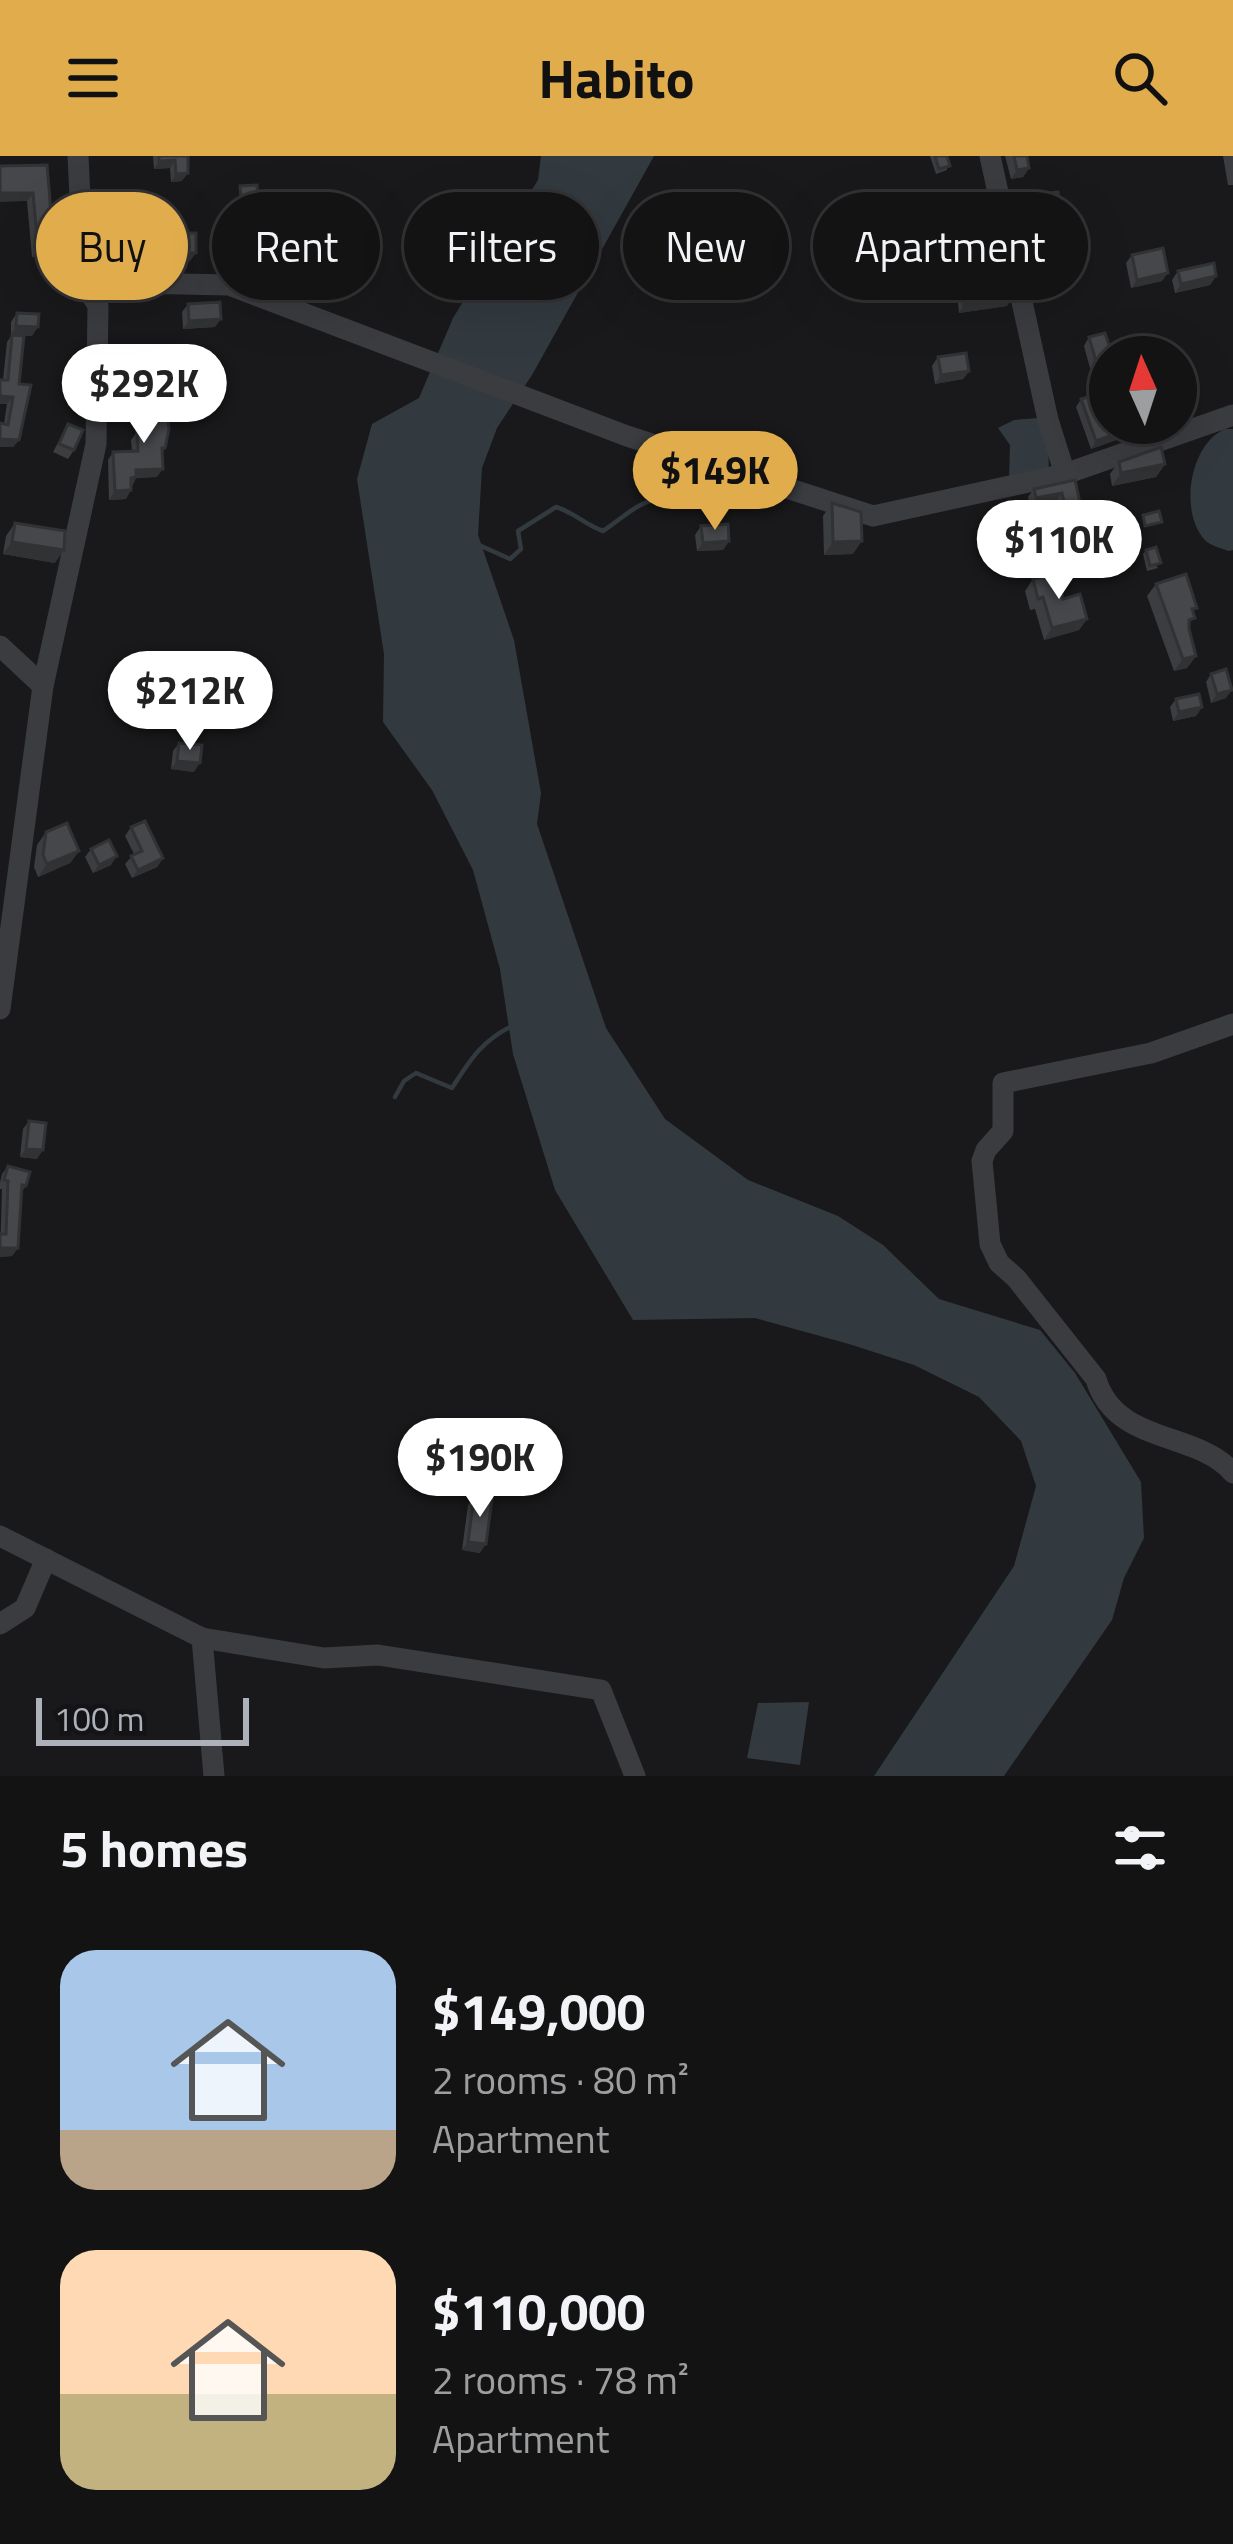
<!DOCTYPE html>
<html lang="en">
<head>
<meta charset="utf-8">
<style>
  :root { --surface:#131314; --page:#202022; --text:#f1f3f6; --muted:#9d9ea0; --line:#323234; --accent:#e1ac4c }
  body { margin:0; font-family:"Titillium Web",sans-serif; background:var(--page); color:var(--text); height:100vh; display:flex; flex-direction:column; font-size:45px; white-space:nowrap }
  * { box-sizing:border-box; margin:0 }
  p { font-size:39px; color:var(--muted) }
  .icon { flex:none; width:66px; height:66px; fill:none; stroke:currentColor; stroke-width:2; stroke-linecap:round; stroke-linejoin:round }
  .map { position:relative; height:1620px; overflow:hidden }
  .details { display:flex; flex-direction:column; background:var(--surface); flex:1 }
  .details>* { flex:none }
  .top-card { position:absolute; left:36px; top:36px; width:1161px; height:108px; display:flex; gap:24px }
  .needle { width:78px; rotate:357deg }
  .buttons { position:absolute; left:1089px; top:180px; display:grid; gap:24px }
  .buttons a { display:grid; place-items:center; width:108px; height:108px; border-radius:50%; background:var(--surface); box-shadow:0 12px 48px #0002,0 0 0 3px var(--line); font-size:60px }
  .scale { position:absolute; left:36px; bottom:30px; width:213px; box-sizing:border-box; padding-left:12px; border:6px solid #adb1b9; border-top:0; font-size:33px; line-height:42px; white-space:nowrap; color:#adb1b9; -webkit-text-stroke:9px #141416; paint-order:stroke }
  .price { position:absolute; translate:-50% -102px; padding:0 27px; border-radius:42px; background:#fff; color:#222; font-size:39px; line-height:78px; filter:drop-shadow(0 3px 6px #0008) }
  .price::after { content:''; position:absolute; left:50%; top:72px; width:36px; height:27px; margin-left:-18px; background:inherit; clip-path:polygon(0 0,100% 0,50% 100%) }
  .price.selected { background:var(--accent); color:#111 }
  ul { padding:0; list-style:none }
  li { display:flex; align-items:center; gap:36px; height:300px; padding:0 60px }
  li span { display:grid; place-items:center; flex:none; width:336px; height:240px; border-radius:36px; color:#555 }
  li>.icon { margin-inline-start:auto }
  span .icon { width:144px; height:144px; fill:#fffc; stroke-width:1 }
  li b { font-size:51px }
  h2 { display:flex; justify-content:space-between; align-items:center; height:144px; padding:0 60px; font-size:51px }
  .chip { padding:0 42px; border-radius:54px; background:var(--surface); box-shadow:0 12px 48px #0002,0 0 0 3px var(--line); font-size:42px; line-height:108px }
  .chip.selected { background:var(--accent); color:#111 }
  header { display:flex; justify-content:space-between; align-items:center; height:156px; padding:0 60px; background:var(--accent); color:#111; font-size:54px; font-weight:700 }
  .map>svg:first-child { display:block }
  .green { fill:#242b24 }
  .water { fill:#323a40 }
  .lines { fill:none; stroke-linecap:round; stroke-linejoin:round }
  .stream { stroke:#323a40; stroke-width:4.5 }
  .minor { stroke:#3b3c40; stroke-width:21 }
  .wall { fill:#3c3d40 }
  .shaded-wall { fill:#313234 }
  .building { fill:#46474b; stroke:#313234; stroke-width:3 }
</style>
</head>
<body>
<header><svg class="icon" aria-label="menu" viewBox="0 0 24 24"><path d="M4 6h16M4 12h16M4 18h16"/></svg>Habito<svg class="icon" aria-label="search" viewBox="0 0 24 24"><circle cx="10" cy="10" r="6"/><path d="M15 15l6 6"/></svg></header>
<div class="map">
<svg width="1233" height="1620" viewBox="0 0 1233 1620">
  <rect width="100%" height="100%" fill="#19191b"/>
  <polygon class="green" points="345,41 346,109 297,109 296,42"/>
  <g class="water">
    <polygon points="541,0 654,0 532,219 497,272 482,312 478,379 514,484 541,637 537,668 606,872 665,963 748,1024 838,1060 883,1089 939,1143 1040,1174 1075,1217 1141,1326 1144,1382 1124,1422 1112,1464 1004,1620 874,1620 1014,1410 1036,1330 1021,1285 979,1241 914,1209 849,1188 755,1162 633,1164 555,1034 513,898 500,813 473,714 432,634 383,566 384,498 357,323 372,268 419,242 453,162 538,24"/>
    <polygon points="1039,262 1048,282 1049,321 1009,324 1010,289 998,272 1014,264"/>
    <path d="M 1225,273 L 1233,273 L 1233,394 L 1229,395 C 1221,392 1210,390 1204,383 C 1179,354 1190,288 1225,273 Z"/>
    <polygon points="809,1546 800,1609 747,1602 758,1547"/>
  </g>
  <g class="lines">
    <g class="stream">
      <path d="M 479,389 L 510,403 L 521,393 L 518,375 L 556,351 C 574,356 585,369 603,375 C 626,360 637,345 666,341"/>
      <path d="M 395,941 L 404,925 L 416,917 L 452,932 C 470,904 482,884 514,869"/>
    </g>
    <g class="minor">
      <polyline points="990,0 1048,264 1065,318"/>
      <polyline points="84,126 229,129 627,280 873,360 1065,318 1233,259"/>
      <polyline points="0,490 43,530"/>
      <polyline points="0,853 43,530 96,288 98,150 84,126 78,0"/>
      <path d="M 1233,868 L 1151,897 L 1003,927 L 1003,975 L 986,994 L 982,1005 L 990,1088 L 999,1107 L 1016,1122 L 1096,1223 C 1115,1289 1199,1275 1233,1317"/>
      <polyline points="0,1380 202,1482 324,1502 378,1499 601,1534 635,1620"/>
      <polyline points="0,1468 25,1452 46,1403"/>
      <polyline points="202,1482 214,1620"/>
    </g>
  </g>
  <g class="wall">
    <polygon points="153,0 188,0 182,25 171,26 170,12 154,13"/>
    <polygon points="930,0 947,0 947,14 936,18"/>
    <polygon points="1005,0 1027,0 1029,12 1023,21 1011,23"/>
    <polygon points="1223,0 1233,0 1233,29 1228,29"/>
    <polygon points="47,9 54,92 48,100 32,101 27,45"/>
    <polygon points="1026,39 1059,80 1034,83 1032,61 1021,62 1020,48"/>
    <polygon points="958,73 974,111 986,113 1007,150 959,157 952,82"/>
    <polygon points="181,77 190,105 175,106 175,86"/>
    <polygon points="904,77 947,127 941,136 908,142 898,86"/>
    <polygon points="1132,99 1162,125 1131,132 1126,107"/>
    <polygon points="1178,115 1216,120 1210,129 1175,137 1172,124"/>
    <polygon points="188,148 215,171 183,173 182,156"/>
    <polygon points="17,157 32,180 11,179 11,166"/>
    <polygon points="12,179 19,228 19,284 13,291 0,291 0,267 4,268 7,248 3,224 7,186"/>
    <polygon points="1089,181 1112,198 1110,267 1121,276 1116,284 1091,293 1076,251 1081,243 1097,238 1084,190"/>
    <polygon points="938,201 969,215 963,223 935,228 932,210"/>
    <polygon points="145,243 165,292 162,296 157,321 136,322 126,343 109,344 108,304 113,296 132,295 131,284 137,276 141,275 139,251"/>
    <polygon points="68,268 74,294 68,303 53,296"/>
    <polygon points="1119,306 1165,308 1156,321 1112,330 1110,318"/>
    <polygon points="1075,324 1080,347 1074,356 1059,359 1056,345 1030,351 1028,341 1034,333"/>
    <polygon points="832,347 853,398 824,399 823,360"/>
    <polygon points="15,367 55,407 3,398 6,380"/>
    <polygon points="701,370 729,385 723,394 697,395 695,379"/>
    <polygon points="1146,394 1158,412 1147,415 1143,398"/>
    <polygon points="1033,423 1087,463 1079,474 1044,484 1035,453 1030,454 1025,435"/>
    <polygon points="1156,428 1193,458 1189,470 1196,500 1187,512 1174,515 1147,440"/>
    <polygon points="1211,518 1226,542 1211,547 1206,526"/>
    <polygon points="1176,543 1202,551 1196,560 1173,565 1170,551"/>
    <polygon points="179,587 194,616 171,613 173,595"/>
    <polygon points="131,671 163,702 157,711 132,722 125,708 134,698 125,680"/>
    <polygon points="46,676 79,695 70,707 38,721 34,711 37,689"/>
    <polygon points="91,693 111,709 93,717 85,701"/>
    <polygon points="29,965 37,1003 20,1001 23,973"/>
    <polygon points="8,1010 26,1030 22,1035 18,1092 12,1100 0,1101 2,1033 0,1033 0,1027 2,1018"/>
    <polygon points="474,1341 480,1397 462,1394 468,1349"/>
  </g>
  <g class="shaded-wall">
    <polygon points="175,4 170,12 154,13 159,5"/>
    <polygon points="1029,12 1023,21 1011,23 1017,14"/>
    <polygon points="188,17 182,25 171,26 176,18"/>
    <polygon points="0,37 33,37 27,45 0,46"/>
    <polygon points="258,41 255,45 238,46 241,42"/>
    <polygon points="1038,53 1032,61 1021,62 1027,54"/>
    <polygon points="1065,72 1059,80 1034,83 1040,74"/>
    <polygon points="54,92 48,100 32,101 38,93"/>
    <polygon points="181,97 196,97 190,105 175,106"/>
    <polygon points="1168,117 1162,125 1131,132 1137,124"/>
    <polygon points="1216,120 1210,129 1175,137 1181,128"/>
    <polygon points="947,127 941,136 908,142 914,133"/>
    <polygon points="1013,141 1007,150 959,157 964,149"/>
    <polygon points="221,163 215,171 183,173 189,165"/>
    <polygon points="16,170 38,171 32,180 11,179"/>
    <polygon points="969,215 963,223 935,228 941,219"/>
    <polygon points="0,240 13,241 7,248 0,248"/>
    <polygon points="1121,276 1116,284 1091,293 1096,285"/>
    <polygon points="0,283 19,284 13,291 0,291"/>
    <polygon points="1165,308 1156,321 1112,330 1121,317"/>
    <polygon points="163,313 157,321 136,322 131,329 125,330 136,314"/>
    <polygon points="131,334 126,343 109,344 115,335"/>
    <polygon points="1062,337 1056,345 1030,351 1036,342"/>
    <polygon points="1080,347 1074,356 1059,359 1065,351"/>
    <polygon points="729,385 723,394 697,395 703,387"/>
    <polygon points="862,385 853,398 824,399 833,386"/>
    <polygon points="12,386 64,394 55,407 3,398"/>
    <polygon points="1087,463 1079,474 1044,484 1052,472"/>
    <polygon points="1196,500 1187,512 1174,515 1183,503"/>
    <polygon points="1232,534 1226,542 1211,547 1217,538"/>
    <polygon points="1202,551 1196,560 1173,565 1179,556"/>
    <polygon points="177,605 200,607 194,616 171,613"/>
    <polygon points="79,695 70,707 38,721 47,708"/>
    <polygon points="117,700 111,709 93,717 99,709"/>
    <polygon points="163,702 157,711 132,722 138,714"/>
    <polygon points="26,993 43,994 37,1003 20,1001"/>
    <polygon points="0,1092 18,1092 12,1100 0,1101"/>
    <polygon points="468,1386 486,1388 480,1397 462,1394"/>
  </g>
  <g class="building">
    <polygon points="159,0 188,0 188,17 176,18 175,4 159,5"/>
    <polygon points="935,0 947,0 950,10 939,13"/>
    <polygon points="1014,0 1027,0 1029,12 1017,14"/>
    <polygon points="47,9 54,92 38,93 33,37 0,37 0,10"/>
    <polygon points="257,29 258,41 241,42 240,30"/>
    <polygon points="1058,36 1065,72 1040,74 1038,53 1027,54 1026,39"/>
    <polygon points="160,47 161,63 149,63 148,48"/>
    <polygon points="936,69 947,127 914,133 904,77"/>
    <polygon points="970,72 974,111 985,110 986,113 1006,109 1013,141 964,149 958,73"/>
    <rect x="181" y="77" width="15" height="20"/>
    <polygon points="1039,84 1040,96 1031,97 1028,85"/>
    <polygon points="1163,92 1168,117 1137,124 1132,99"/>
    <polygon points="1214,107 1216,120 1181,128 1178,115"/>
    <polygon points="220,146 221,163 189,165 188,148"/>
    <polygon points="17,157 39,158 38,171 16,170"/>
    <polygon points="1105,177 1112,198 1121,195 1124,201 1110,201 1110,267 1119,267 1121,276 1096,285 1081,243 1105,236 1089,181"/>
    <polygon points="12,179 24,180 19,228 31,229 19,284 0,283 0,267 8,269 13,241 0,240 0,224 8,224"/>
    <polygon points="966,197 969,215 941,219 938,201"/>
    <polygon points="166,241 169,273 165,292 162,292 163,313 136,314 136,321 131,322 131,334 115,335 113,296 138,295 137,276 148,275 145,243"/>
    <polygon points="68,268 83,274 74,294 59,288"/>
    <polygon points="1161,291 1165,308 1121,317 1119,306"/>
    <polygon points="1075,324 1080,347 1065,351 1062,337 1036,342 1034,333"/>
    <polygon points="832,347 861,356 862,385 833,386"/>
    <polygon points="1159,355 1162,366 1145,370 1143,359"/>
    <polygon points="15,367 65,375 64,394 12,386"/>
    <polygon points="728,368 729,385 703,387 701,370"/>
    <polygon points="1156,391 1161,407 1150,410 1146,394"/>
    <polygon points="1057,417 1063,443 1080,438 1087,463 1052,472 1043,441 1038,443 1033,423"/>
    <polygon points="1186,418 1197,452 1192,453 1195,462 1189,464 1189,473 1196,500 1183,503 1156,428"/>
    <polygon points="1226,513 1232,534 1217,538 1211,518"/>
    <polygon points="1199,538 1202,551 1179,556 1176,543"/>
    <polygon points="179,587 202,589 200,607 177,605"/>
    <polygon points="145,665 163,702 138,714 131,700 142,695 131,671"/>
    <polygon points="67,667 79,695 47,708 43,699 46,676"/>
    <polygon points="109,684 117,700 99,709 91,693"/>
    <polygon points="29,965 46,967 43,994 26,993"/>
    <polygon points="8,1010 30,1016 26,1030 22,1029 18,1092 0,1092 0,1078 6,1078 8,1025 4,1024"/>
    <polygon points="474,1341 492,1343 486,1388 468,1386"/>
  </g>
</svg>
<div class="buttons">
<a><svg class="needle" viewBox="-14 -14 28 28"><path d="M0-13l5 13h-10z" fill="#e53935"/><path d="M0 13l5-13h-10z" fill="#9d9ea0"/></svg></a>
</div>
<div class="scale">100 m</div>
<b class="price" style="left:144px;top:290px">$292K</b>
<b class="price selected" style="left:715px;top:377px">$149K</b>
<b class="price" style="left:1059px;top:446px">$110K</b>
<b class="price" style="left:190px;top:597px">$212K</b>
<b class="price" style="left:480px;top:1364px">$190K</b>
<div class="top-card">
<a class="chip selected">Buy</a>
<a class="chip">Rent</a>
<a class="chip">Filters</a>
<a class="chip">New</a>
<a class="chip">Apartment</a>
</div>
</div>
<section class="details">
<h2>5 homes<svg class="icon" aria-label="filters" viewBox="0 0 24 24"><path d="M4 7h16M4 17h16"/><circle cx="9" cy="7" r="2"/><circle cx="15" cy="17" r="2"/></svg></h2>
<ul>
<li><span style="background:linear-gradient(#a9c7e8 75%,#b9a48a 0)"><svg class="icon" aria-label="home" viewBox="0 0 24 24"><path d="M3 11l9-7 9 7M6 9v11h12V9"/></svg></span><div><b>$149,000</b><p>2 rooms · 80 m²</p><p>Apartment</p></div></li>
<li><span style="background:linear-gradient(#ffd9b3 60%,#c2b280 0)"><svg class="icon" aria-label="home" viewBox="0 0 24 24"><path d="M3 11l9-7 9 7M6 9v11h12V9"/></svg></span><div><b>$110,000</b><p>2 rooms · 78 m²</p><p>Apartment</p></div></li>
</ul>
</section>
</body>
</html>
